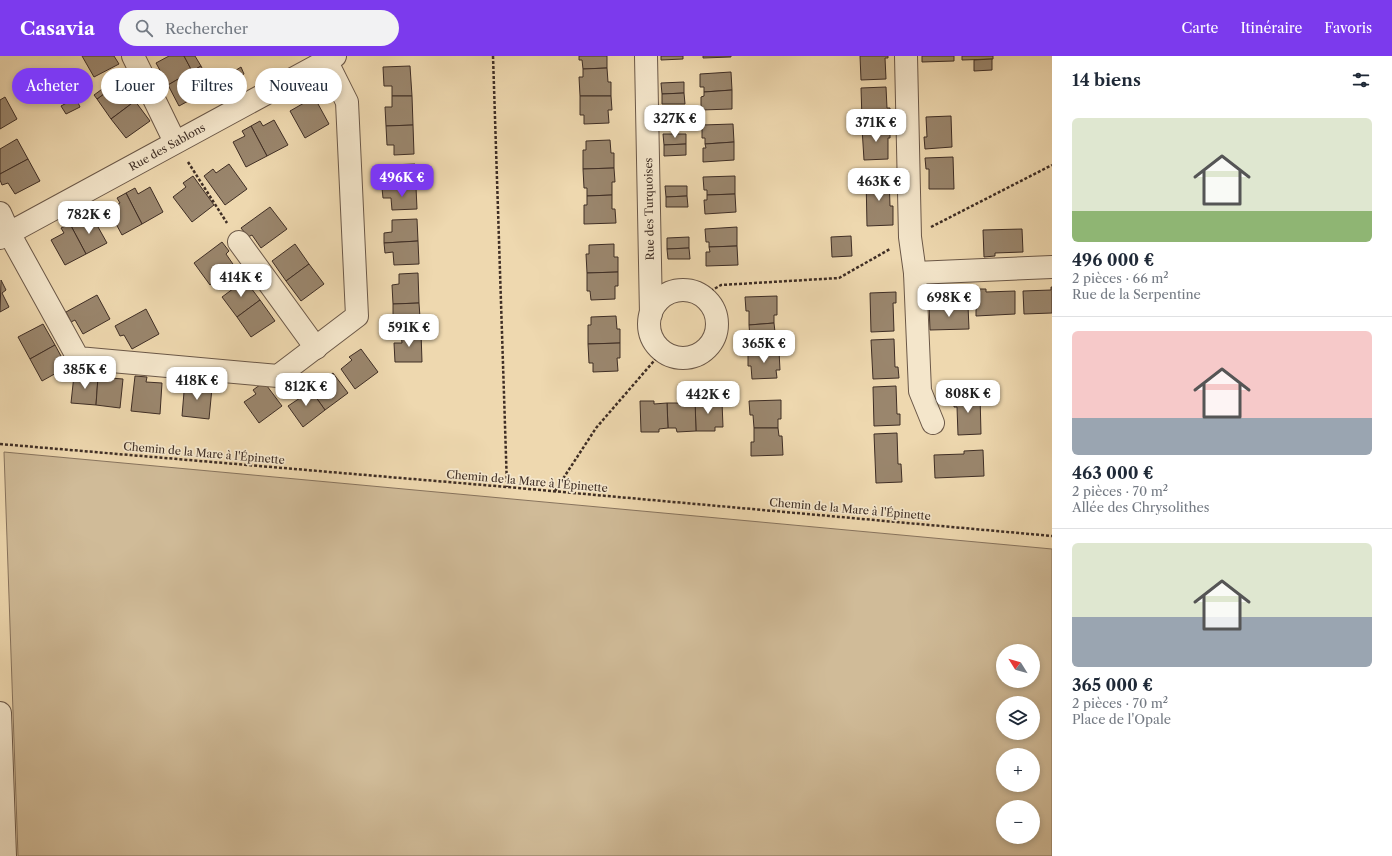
<!DOCTYPE html>
<html lang="fr">
<head>
<meta charset="utf-8">
<style>
  :root { --surface:#fff; --page:#f2f2f3; --text:#1f2937; --muted:#747a83; --line:#e0e1e3; --accent:#7c3aed }
  body { margin:0; font-family:"Libre Caslon Text",serif; background:var(--page); color:var(--text); height:100vh; display:flex; flex-direction:column; font-size:15px; white-space:nowrap }
  * { box-sizing:border-box; margin:0 }
  p { font-size:13px; color:var(--muted) }
  .icon { flex:none; width:22px; height:22px; fill:none; stroke:currentColor; stroke-width:2; stroke-linecap:round; stroke-linejoin:round }
  .map { position:relative; flex:1; overflow:hidden }
  .details { display:flex; flex-direction:column; background:var(--surface); width:340px }
  .details>* { flex:none }
  .top-card { position:absolute; left:12px; top:12px; width:380px; height:36px; display:flex; gap:8px }
  .needle { width:26px; rotate:307deg }
  .controls { position:absolute; left:996px; top:588px; display:grid; gap:8px }
  .controls a { display:grid; place-items:center; width:44px; height:44px; border-radius:50%; background:var(--surface); box-shadow:0 2px 6px #0003; font-size:20px }
  .price { position:absolute; translate:-50% -34px; padding:0 9px; border-radius:8px; background:#fff; color:#222; font-size:13px; line-height:26px; filter:drop-shadow(0 1px 2px #0008) }
  .price::after { content:''; position:absolute; left:50%; top:24px; width:12px; height:9px; margin-left:-6px; background:inherit; clip-path:polygon(0 0,100% 0,50% 100%) }
  .price.on { background:var(--accent); color:#fff }
  ul { padding:0; list-style:none }
  li { display:grid; align-content:center; gap:8px; height:212px; padding:0 20px }
  li+li { border-top:1px solid var(--line) }
  li span { display:grid; place-items:center; height:124px; border-radius:6px; color:#555 }
  li>.icon { margin-inline-start:auto }
  span .icon { width:72px; height:72px; fill:#fffc; stroke-width:1 }
  li b { font-size:17px }
  h2 { display:flex; justify-content:space-between; align-items:center; height:48px; padding:0 20px; font-size:17px }
  .tag { padding:0 14px; border-radius:18px; background:var(--surface); box-shadow:0 2px 6px #0003; font-size:14px; line-height:36px }
  .tag.on { background:var(--accent); color:#fff }
  header { display:flex; align-items:center; gap:24px; box-sizing:border-box; height:56px; padding:0 20px; background:var(--accent); color:#fff }
  header strong { font-size:19px }
  nav { display:flex; gap:22px; margin-inline-start:auto; font-size:14px }
  .search { width:280px; height:36px; background:var(--page); display:flex; align-items:center; gap:10px; box-sizing:border-box; padding:0 14px; border-radius:22px; color:var(--muted); font-size:15px }
  main { display:flex; flex:1; min-height:0 }
  .map>svg:first-child { display:block }
  .green { fill:#d0bb98; stroke:#88745e; fill-rule:evenodd }
  .building { fill:#9a866d; stroke:#3f2e25 }
  .lines { fill:none; stroke-linecap:round; stroke-linejoin:round }
  .minor-casing { stroke:#6b5848; stroke-width:24 }
  .path { stroke:#3f2e25; stroke-width:2.5; stroke-dasharray:3 2; stroke-linecap:butt }
  .minor { stroke:#f4e6cb; stroke-width:22 }
  .labels { text-anchor:middle; stroke-width:3.5; stroke-linejoin:round; paint-order:stroke }
  .street-label { font-size:11px; fill:#3f2e25; stroke:#f4e6cb }
</style>
</head>
<body>
<header>
<strong>Casavia</strong>
<div class="search"><svg class="icon" aria-label="search" viewBox="0 0 24 24"><circle cx="10" cy="10" r="6"/><path d="M15 15l6 6"/></svg>Rechercher</div>
<nav><a>Carte</a><a>Itinéraire</a><a>Favoris</a></nav>
</header>
<main>
<div class="map">
<svg width="1052" height="800" viewBox="0 0 1052 800">
  <rect width="100%" height="100%" fill="#eed8af"/>
  <filter id="stains"><feTurbulence type="fractalNoise" baseFrequency=".005" numOctaves="4"/><feColorMatrix values="0 0 0 0 .2 0 0 0 0 .09 0 0 0 0 .02 0 0 0 .5 -.17"/></filter>
  <radialGradient id="worn" r=".72"><stop offset=".6" stop-color="#630" stop-opacity="0"/><stop offset="1" stop-color="#630" stop-opacity=".3"/></radialGradient>
  <path class="green" d="M 4,396 L 1052,493 L 1052,800 L 18,800 ZM 1003,595 L 1033,595 L 1033,625 L 1003,625 ZM 1003,647 L 1033,647 L 1033,677 L 1003,677 ZM 1003,699 L 1033,699 L 1033,729 L 1003,729 ZM 1003,751 L 1033,751 L 1033,781 L 1003,781 Z"/>
  <g class="building">
    <polygon points="82,0 114,0 119,8 94,21"/>
    <polygon points="169,0 184,0 192,15 168,29 156,7"/>
    <polygon points="184,0 195,0 201,10 192,15"/>
    <polygon points="579,0 607,0 607,12 583,13 582,4 579,4"/>
    <polygon points="661,0 683,0 683,3 661,4"/>
    <polygon points="703,0 731,0 731,1 703,2"/>
    <polygon points="860,0 888,0 888,2 885,2 886,23 861,24"/>
    <polygon points="922,0 954,0 954,5 922,6"/>
    <polygon points="962,0 993,0 993,3 962,4"/>
    <polygon points="992,3 992,14 974,15 974,4"/>
    <polygon points="201,10 212,32 203,37 192,15"/>
    <polygon points="410,10 412,40 392,40 392,30 384,30 383,11"/>
    <polygon points="241,11 244,18 237,22 233,16"/>
    <polygon points="607,12 608,26 611,26 611,40 580,40 579,21 583,21 583,13"/>
    <polygon points="192,15 203,37 179,50 168,29"/>
    <polygon points="731,16 732,34 704,36 704,31 700,31 700,18"/>
    <polygon points="120,26 135,45 111,63 97,43"/>
    <polygon points="684,26 684,37 662,38 661,27"/>
    <polygon points="105,31 108,35 97,43 94,39"/>
    <polygon points="886,31 887,52 890,52 890,63 862,64 861,32"/>
    <polygon points="732,34 732,53 701,54 701,41 704,40 704,36"/>
    <polygon points="312,37 329,68 305,82 290,55 304,47 302,43"/>
    <polygon points="684,37 685,48 662,48 662,38"/>
    <polygon points="392,40 412,40 413,69 386,70 385,51 392,51"/>
    <polygon points="580,40 611,40 612,54 608,54 609,67 584,68 584,59 580,59"/>
    <polygon points="5,41 17,63 0,73 0,44"/>
    <polygon points="76,42 80,51 66,58 61,50"/>
    <polygon points="135,45 150,65 126,82 111,63"/>
    <polygon points="951,60 952,91 925,93 924,81 927,81 926,61"/>
    <polygon points="274,64 288,89 267,100 251,70 260,65 263,70"/>
    <polygon points="733,68 734,86 705,88 705,82 702,82 702,69"/>
    <polygon points="413,69 414,98 394,99 394,89 387,89 386,70"/>
    <polygon points="251,70 267,100 246,111 233,86 245,80 242,75"/>
    <polygon points="890,71 890,82 888,82 888,103 864,104 862,72"/>
    <polygon points="663,78 686,78 686,88 664,89"/>
    <polygon points="17,83 28,103 0,118 0,93"/>
    <polygon points="610,84 611,97 614,97 614,112 583,113 583,94 586,94 586,85"/>
    <polygon points="734,86 734,104 703,106 703,92 706,92 705,88"/>
    <polygon points="686,88 686,99 664,100 664,89"/>
    <polygon points="953,101 954,133 929,133 929,113 926,113 925,102"/>
    <polygon points="28,103 40,125 15,138 8,127 2,129 0,124 0,118"/>
    <polygon points="229,108 247,133 225,149 204,120 213,113 216,117"/>
    <polygon points="415,108 416,131 382,132 382,122 390,122 390,109"/>
    <polygon points="614,112 615,126 612,126 612,139 587,140 587,132 584,132 583,113"/>
    <polygon points="193,120 214,149 192,166 173,141 186,131 183,127"/>
    <polygon points="735,120 735,138 707,139 707,134 704,134 703,121"/>
    <polygon points="889,120 890,150 893,150 893,169 867,170 866,121"/>
    <polygon points="665,130 687,130 687,140 666,141"/>
    <polygon points="150,131 163,156 142,168 126,137 135,132 138,138"/>
    <polygon points="416,131 417,153 392,154 391,142 383,142 382,132"/>
    <polygon points="126,137 142,168 122,179 108,153 120,147 117,142"/>
    <polygon points="735,138 736,156 705,158 704,144 707,144 707,139"/>
    <polygon points="612,139 612,153 615,153 616,167 584,168 584,149 587,149 587,140"/>
    <polygon points="687,140 688,151 666,151 666,141"/>
    <polygon points="270,151 287,173 261,192 252,179 248,181 241,172"/>
    <polygon points="93,162 107,187 86,198 70,168 79,163 81,168"/>
    <polygon points="417,163 418,185 384,187 384,177 392,176 392,164"/>
    <polygon points="70,168 86,198 65,209 51,184 64,177 61,172"/>
    <polygon points="737,171 737,190 709,191 709,186 706,186 705,173"/>
    <polygon points="1022,173 1023,196 995,197 995,200 984,201 983,174"/>
    <polygon points="851,180 852,200 832,201 831,181"/>
    <polygon points="689,181 689,192 667,193 667,182"/>
    <polygon points="418,185 419,208 394,209 393,196 385,197 384,187"/>
    <polygon points="222,186 229,195 226,198 235,211 210,229 194,207"/>
    <polygon points="295,188 309,208 286,225 272,205"/>
    <polygon points="614,188 614,201 618,201 618,216 587,217 586,198 589,198 589,189"/>
    <polygon points="737,190 738,209 706,210 706,196 710,196 709,191"/>
    <polygon points="689,192 690,203 668,203 667,193"/>
    <polygon points="309,208 324,228 301,245 286,225"/>
    <polygon points="618,216 618,230 615,230 615,243 591,244 590,235 587,235 587,217"/>
    <polygon points="418,217 419,247 393,248 392,229 399,228 399,218"/>
    <polygon points="1,224 6,234 2,237 9,251 0,256"/>
    <polygon points="245,224 260,244 237,261 222,241"/>
    <polygon points="1051,231 1052,231 1052,257 1024,258 1023,235 1051,234"/>
    <polygon points="976,233 986,233 986,236 1015,235 1015,258 976,260"/>
    <polygon points="896,236 896,247 893,247 894,275 871,276 870,237"/>
    <polygon points="97,239 110,263 83,278 75,264 71,266 66,256"/>
    <polygon points="777,240 777,259 774,259 774,267 749,269 749,255 746,255 745,241"/>
    <polygon points="260,244 275,265 251,281 237,261"/>
    <polygon points="419,247 421,276 401,277 401,267 393,267 393,248"/>
    <polygon points="929,248 940,248 940,251 968,250 969,273 930,274"/>
    <polygon points="146,253 159,278 132,293 124,279 120,280 115,270"/>
    <polygon points="616,260 617,273 620,273 620,287 588,288 588,269 591,269 591,261"/>
    <polygon points="774,267 775,276 778,276 779,295 748,296 747,282 750,282 749,269"/>
    <polygon points="43,268 55,289 30,303 18,281"/>
    <polygon points="421,276 422,306 395,306 394,287 402,287 401,277"/>
    <polygon points="894,283 895,311 898,311 899,322 873,323 871,284"/>
    <polygon points="620,287 620,302 617,302 618,315 593,316 593,307 589,307 588,288"/>
    <polygon points="55,289 67,311 42,325 30,303"/>
    <polygon points="361,293 378,316 355,333 341,313 352,304 349,301"/>
    <polygon points="779,295 780,314 776,314 777,322 752,323 751,310 748,310 748,296"/>
    <polygon points="333,317 348,337 325,354 308,330 319,322 322,325"/>
    <polygon points="74,319 98,321 96,349 71,347"/>
    <polygon points="135,320 147,321 146,326 162,327 160,358 131,355"/>
    <polygon points="98,321 123,323 120,352 96,349"/>
    <polygon points="185,324 197,325 196,330 212,332 209,363 182,360"/>
    <polygon points="264,326 282,350 259,367 244,346 256,338 253,334"/>
    <polygon points="308,330 325,354 303,371 288,350 300,342 297,338"/>
    <polygon points="896,330 897,358 900,358 900,369 874,370 873,331"/>
    <polygon points="980,339 981,378 958,379 957,351 954,351 954,340"/>
    <polygon points="709,343 709,347 722,346 723,371 715,371 715,375 696,375 695,344"/>
    <polygon points="681,344 695,344 696,375 677,376 676,372 668,372 667,347 680,347"/>
    <polygon points="781,344 781,363 778,363 778,372 754,372 753,359 750,359 749,345"/>
    <polygon points="640,345 654,345 654,348 667,347 668,372 659,373 659,376 641,376"/>
    <polygon points="754,372 778,372 779,380 782,380 783,399 751,400 751,386 754,386"/>
    <polygon points="897,377 898,408 901,408 902,426 876,427 874,378"/>
    <polygon points="983,394 984,420 935,422 934,399 964,398 964,395"/>
  </g>
  <g class="lines">
    <defs>
      <g id="minor">
        <polyline points="133,0 175,86"/>
        <polyline points="646,0 651,258"/>
        <polyline points="906,0 910,181 915,217 920,335 933,367"/>
        <polyline points="0,157 9,177 78,302 278,320 357,260 347,46 324,0"/>
        <polyline points="0,182 335,0"/>
        <polyline points="239,186 316,292"/>
        <polyline points="915,217 1052,211"/>
        <circle cx="683" cy="268" r="34"/>
        <polyline points="0,657 5,800"/>
      </g>
    </defs>
    <use href="#minor" class="minor-casing"/>
    <g class="path">
      <polyline points="493,0 507,431"/>
      <polyline points="188,106 227,167"/>
      <polyline points="931,171 1052,109"/>
      <polyline points="699,244 702,240 721,229 839,222 890,193"/>
      <polyline points="0,388 507,431 1052,480"/>
      <polyline points="555,435 596,372 666,291"/>
    </g>
    <use href="#minor" class="minor"/>
  </g>
  <g class="labels">
    <g class="street-label">
      <text transform="translate(167 91) rotate(-29)" y="4">Rue des Sablons</text>
      <text transform="translate(649 153) rotate(-91)" y="4">Rue des Turquoises</text>
      <text transform="translate(204 397) rotate(5)" y="4">Chemin de la Mare à l'Épinette</text>
      <text transform="translate(527 425) rotate(5)" y="4">Chemin de la Mare à l'Épinette</text>
      <text transform="translate(850 453) rotate(5)" y="4">Chemin de la Mare à l'Épinette</text>
    </g>
  </g>
  <rect width="100%" height="100%" filter="url(#stains)"/>
  <rect width="100%" height="100%" fill="url(#worn)"/>
</svg>
<div class="controls">
<a><svg class="needle" viewBox="-14 -14 28 28"><path d="M0-13l5 13h-10z" fill="#e53935"/><path d="M0 13l5-13h-10z" fill="#747a83"/></svg></a>
<a><svg class="icon" aria-label="layers" viewBox="0 0 24 24"><path d="M12 4l9 5-9 5-9-5zM3 14l9 5 9-5"/></svg></a>
<a>+</a>
<a>−</a>
</div>
<b class="price" style="left:675px;top:83px">327K €</b>
<b class="price" style="left:876px;top:87px">371K €</b>
<b class="price on" style="left:402px;top:142px">496K €</b>
<b class="price" style="left:879px;top:146px">463K €</b>
<b class="price" style="left:89px;top:179px">782K €</b>
<b class="price" style="left:241px;top:242px">414K €</b>
<b class="price" style="left:949px;top:262px">698K €</b>
<b class="price" style="left:409px;top:292px">591K €</b>
<b class="price" style="left:764px;top:308px">365K €</b>
<b class="price" style="left:85px;top:334px">385K €</b>
<b class="price" style="left:197px;top:345px">418K €</b>
<b class="price" style="left:306px;top:351px">812K €</b>
<b class="price" style="left:968px;top:358px">808K €</b>
<b class="price" style="left:708px;top:359px">442K €</b>
<div class="top-card">
<a class="tag on">Acheter</a>
<a class="tag">Louer</a>
<a class="tag">Filtres</a>
<a class="tag">Nouveau</a>
</div>
</div>
<section class="details">
<h2>14 biens<svg class="icon" aria-label="filters" viewBox="0 0 24 24"><path d="M4 7h16M4 17h16"/><circle cx="9" cy="7" r="2"/><circle cx="15" cy="17" r="2"/></svg></h2>
<ul>
<li><span style="background:linear-gradient(#dfe7d0 75%,#8fb573 0)"><svg class="icon" aria-label="home" viewBox="0 0 24 24"><path d="M3 11l9-7 9 7M6 9v11h12V9"/></svg></span><div><b>496 000 €</b><p>2 pièces · 66 m²</p><p>Rue de la Serpentine</p></div></li>
<li><span style="background:linear-gradient(#f6c9c9 70%,#9aa5b1 0)"><svg class="icon" aria-label="home" viewBox="0 0 24 24"><path d="M3 11l9-7 9 7M6 9v11h12V9"/></svg></span><div><b>463 000 €</b><p>2 pièces · 70 m²</p><p>Allée des Chrysolithes</p></div></li>
<li><span style="background:linear-gradient(#dfe7d0 60%,#9aa5b1 0)"><svg class="icon" aria-label="home" viewBox="0 0 24 24"><path d="M3 11l9-7 9 7M6 9v11h12V9"/></svg></span><div><b>365 000 €</b><p>2 pièces · 70 m²</p><p>Place de l'Opale</p></div></li>
</ul>
</section>
</main>
</body>
</html>
